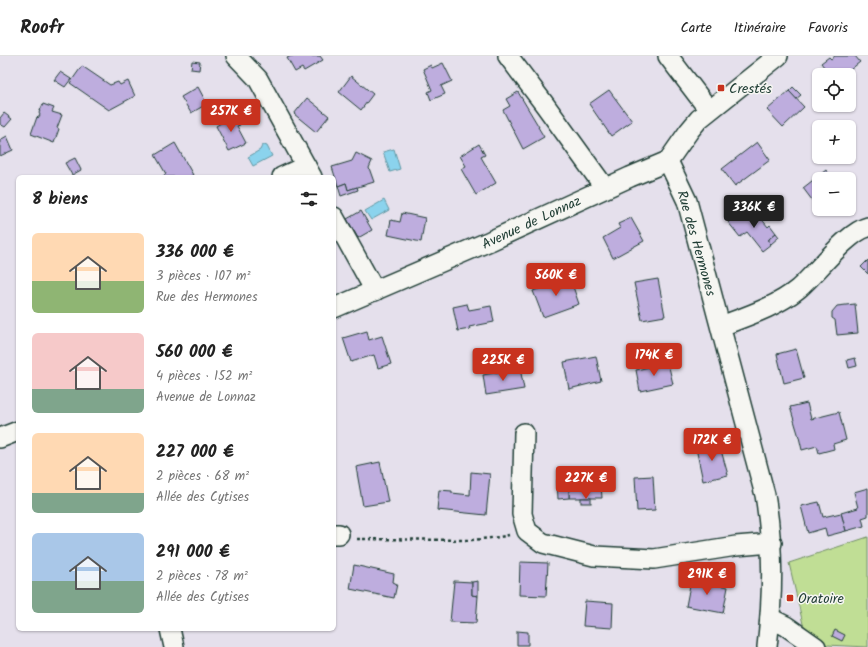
<!DOCTYPE html>
<html lang="fr">
<head>
<meta charset="utf-8">
<style>
  :root { --surface:#fff; --page:#f6f6f6; --text:#222; --muted:#767676; --line:#e0e0e0; --accent:#c8321e }
  body { margin:0; font-family:Kalam,sans-serif; background:var(--page); color:var(--text); height:100vh; display:flex; flex-direction:column; font-size:15px; white-space:nowrap }
  * { box-sizing:border-box; margin:0 }
  p { font-size:13px; color:var(--muted) }
  .icon { flex:none; width:22px; height:22px; fill:none; stroke:currentColor; stroke-width:2; stroke-linecap:round; stroke-linejoin:round }
  .map { position:relative; flex:1; overflow:hidden }
  .details { position:absolute; left:16px; top:119px; width:320px; height:456px; display:flex; flex-direction:column; background:var(--surface); border-radius:6px; box-shadow:0 1px 3px #0004 }
  .details>* { flex:none }
  .controls { position:absolute; left:812px; top:12px; display:grid; gap:8px }
  .controls a { display:grid; place-items:center; width:44px; height:44px; border-radius:6px; background:var(--surface); box-shadow:0 1px 3px #0004; font-size:20px }
  .price { position:absolute; translate:-50% -34px; padding:0 9px; border-radius:4px; background:var(--accent); color:#fff; font-size:13px; line-height:26px; filter:drop-shadow(0 1px 2px #0008) }
  .price::after { content:''; position:absolute; left:50%; top:24px; width:12px; height:9px; margin-left:-6px; background:inherit; clip-path:polygon(0 0,100% 0,50% 100%) }
  .price.active { background:#222; color:#fff }
  ul { padding:0; list-style:none }
  li { display:flex; align-items:center; gap:12px; height:100px; padding:0 16px }
  li span { display:grid; place-items:center; flex:none; width:112px; height:80px; border-radius:6px; color:#555 }
  li>.icon { margin-inline-start:auto }
  span .icon { width:48px; height:48px; fill:#fffc; stroke-width:1 }
  li b { font-size:17px }
  h2 { display:flex; justify-content:space-between; align-items:center; height:48px; padding:0 16px; font-size:17px }
  header { display:flex; align-items:center; gap:24px; box-sizing:border-box; height:56px; padding:0 20px; background:var(--surface); border-bottom:1px solid var(--line) }
  header strong { font-size:19px }
  nav { display:flex; gap:22px; margin-inline-start:auto; font-size:14px }
  .map>svg:first-child { display:block }
  .green { fill:#c0de95; stroke:#708e64 }
  .water { fill:#8bd3ed; stroke:#6097a3 }
  .building { fill:#beadde; stroke:#1f3d34 }
  .lines { fill:none; stroke-linecap:round; stroke-linejoin:round }
  .street-casing { stroke:#1f3d34; stroke-width:22 }
  .path { stroke:#1f3d34; stroke-width:2.5; stroke-dasharray:3 3; stroke-linecap:butt }
  .street { stroke:#f6f6f2; stroke-width:19 }
  .poi-dot { fill:#c8321e; stroke:#f6f6f2; stroke-width:1.5 }
  .labels { text-anchor:middle; stroke-width:3; stroke-linejoin:round; paint-order:stroke }
  .poi-label { font-size:14px; fill:#1f3d34; stroke:#f6f6f2; text-anchor:start }
  .street-label { font-size:14px; fill:#1f3d34; stroke:#f6f6f2 }
</style>
</head>
<body>
<header>
<strong>Roofr</strong>
<nav><a>Carte</a><a>Itinéraire</a><a>Favoris</a></nav>
</header>
<div class="map">
<svg width="868" height="591" viewBox="0 0 868 591">
  <rect width="100%" height="100%" fill="#e5e0ec"/>
  <filter id="ink" filterUnits="userSpaceOnUse"><feTurbulence type="fractalNoise" baseFrequency=".025" numOctaves="2"/><feDisplacementMap in="SourceGraphic" scale="8" xChannelSelector="R" yChannelSelector="G"/><feConvolveMatrix kernelMatrix="1 2 1 2 8 2 1 2 1" color-interpolation-filters="sRGB"/></filter>
  <g filter="url(#ink)">
    <polygon class="green" points="868,481 868,591 826,589 815,584 803,568 789,507"/>
    <g class="water">
      <polygon points="264,89 267,90 272,100 253,110 248,101 260,94 262,90"/>
      <polygon points="394,93 400,113 390,116 383,96"/>
      <polygon points="384,144 389,154 371,164 365,155"/>
    </g>
    <g class="building">
      <polygon points="291,0 320,0 323,4 304,15 302,12 295,16 287,2"/>
      <polygon points="835,0 855,0 860,6 850,14 851,16 847,19 830,19 821,7 829,1 831,3"/>
      <polygon points="192,5 200,6 199,14 191,13"/>
      <polygon points="443,7 452,25 441,30 445,38 431,44 428,36 432,34 423,13 431,9 432,12"/>
      <polygon points="82,10 110,29 118,26 120,29 128,25 135,40 109,54 70,27"/>
      <polygon points="60,16 71,23 65,31 54,24"/>
      <polygon points="351,20 373,38 361,54 339,36"/>
      <polygon points="198,31 207,48 191,57 181,41"/>
      <polygon points="793,31 801,39 796,43 789,35"/>
      <polygon points="609,34 632,65 611,80 589,48"/>
      <polygon points="789,35 804,51 783,71 767,54"/>
      <polygon points="518,36 539,71 538,71 544,81 523,93 503,54 510,50 506,43"/>
      <polygon points="307,42 329,60 316,76 294,58"/>
      <polygon points="43,48 54,52 52,56 62,59 57,72 59,73 54,87 31,78 37,61 38,62 40,59 39,57"/>
      <polygon points="4,57 12,63 5,71 0,68 0,62"/>
      <polygon points="234,59 240,69 237,70 246,87 229,95 216,70"/>
      <polygon points="7,80 13,94 0,100 0,84"/>
      <polygon points="757,86 770,104 735,130 722,113"/>
      <polygon points="175,87 193,119 189,121 162,121 166,118 155,99"/>
      <polygon points="479,88 485,99 481,101 496,127 476,139 461,113 466,110 460,100"/>
      <polygon points="356,97 372,105 369,112 374,126 348,134 346,127 338,130 332,111 352,105"/>
      <polygon points="75,102 81,114 72,119 65,107"/>
      <polygon points="826,114 833,123 819,123 819,145 815,148 803,132"/>
      <polygon points="346,127 348,134 357,131 358,134 341,140 338,130"/>
      <polygon points="361,155 372,174 358,182 347,163"/>
      <polygon points="756,156 768,171 770,169 776,177 769,183 769,186 771,188 762,195 747,176 740,181 728,166 739,157 745,165"/>
      <polygon points="402,157 425,162 421,186 388,179 391,164 400,166"/>
      <polygon points="631,162 644,185 613,202 603,182 620,172 618,168"/>
      <polygon points="776,177 779,181 771,188 769,186 769,183"/>
      <polygon points="868,204 868,218 861,211"/>
      <polygon points="570,222 579,248 543,261 533,235"/>
      <polygon points="658,223 665,260 642,264 634,227"/>
      <polygon points="467,248 469,254 491,250 494,266 469,271 470,273 458,275 453,251"/>
      <polygon points="855,248 858,277 837,279 835,264 832,262 832,256 837,250"/>
      <polygon points="367,275 369,284 382,280 391,308 378,312 374,299 351,306 343,282"/>
      <polygon points="796,293 804,322 784,327 777,298"/>
      <polygon points="596,300 601,325 569,333 564,306"/>
      <polygon points="855,302 857,310 849,312 847,304"/>
      <polygon points="668,307 673,328 640,335 636,314"/>
      <polygon points="520,312 524,333 486,339 483,319"/>
      <polygon points="807,347 811,363 839,356 846,384 833,388 834,393 819,397 817,390 802,394 799,381 790,351"/>
      <polygon points="719,387 728,419 703,425 696,392"/>
      <polygon points="380,406 388,446 363,450 356,411"/>
      <polygon points="585,415 600,415 602,442 569,442 569,424 585,424"/>
      <polygon points="471,416 490,418 486,459 437,454 439,434 452,435 452,437 470,439"/>
      <polygon points="653,420 655,454 637,455 635,421"/>
      <polygon points="557,424 569,424 569,442 558,443"/>
      <polygon points="868,432 868,460 862,462 864,470 846,475 841,457 858,452 854,436"/>
      <rect x="581" y="442" width="10" height="5"/>
      <polygon points="819,446 823,461 841,457 846,475 827,480 825,472 808,477 801,450"/>
      <polygon points="520,506 548,507 546,540 519,539"/>
      <polygon points="354,509 394,518 393,526 397,528 394,542 350,533"/>
      <polygon points="691,524 728,531 723,557 686,550"/>
      <polygon points="454,525 472,526 472,539 478,540 476,567 450,566"/>
      <polygon points="478,525 478,540 472,539 472,526"/>
      <polygon points="585,545 613,547 612,572 583,570"/>
      <polygon points="835,574 845,579 842,585 832,580"/>
      <polygon points="517,575 528,576 528,589 517,589"/>
    </g>
    <g class="lines">
      <defs>
        <g id="street">
          <polyline points="236,0 258,23 312,121"/>
          <polyline points="508,0 545,49 605,132"/>
          <polyline points="668,0 709,54"/>
          <path d="M 668,105 L 687,145 L 765,439 C 774,493 773,538 767,591"/>
          <polyline points="282,121 306,110"/>
          <polyline points="334,161 375,235"/>
          <polyline points="334,252 490,185 630,121 668,105 689,75 699,63 778,0"/>
          <path d="M 721,270 C 747,260 776,251 798,233 C 816,218 847,176 868,171"/>
          <polyline points="524,377 522,458 527,475 543,487 594,500 654,503 736,490 772,487"/>
          <polyline points="0,382 18,375"/>
          <polyline points="334,478 339,478"/>
          <polyline points="770,562 786,570 816,591"/>
          <polyline points="170,573 174,591"/>
        </g>
      </defs>
      <use href="#street" class="street-casing"/>
      <polyline class="path" points="357,483 472,484 500,481 509,479"/>
      <use href="#street" class="street"/>
    </g>
  </g>
  <g class="poi-dot">
    <rect x="717" y="28" width="8" height="8" rx="2"/>
    <rect x="786" y="538" width="8" height="8" rx="2"/>
  </g>
  <g class="labels">
    <g class="poi-label">
      <text x="729" y="37">Crestés</text>
      <text x="798" y="547">Oratoire</text>
    </g>
    <g class="street-label">
      <text transform="translate(531 166) rotate(-25)" y="5">Avenue de Lonnaz</text>
      <text transform="translate(697 187) rotate(74)" y="5">Rue des Hermones</text>
    </g>
  </g>
</svg>
<div class="controls">
<a><svg class="icon" aria-label="locate" viewBox="0 0 24 24"><circle cx="12" cy="12" r="6"/><path d="M12 2v4M12 18v4M2 12h4M18 12h4"/></svg></a>
<a>+</a>
<a>−</a>
</div>
<b class="price" style="left:231px;top:77px">257K €</b>
<b class="price active" style="left:754px;top:173px">336K €</b>
<b class="price" style="left:556px;top:241px">560K €</b>
<b class="price" style="left:654px;top:321px">174K €</b>
<b class="price" style="left:503px;top:326px">225K €</b>
<b class="price" style="left:712px;top:406px">172K €</b>
<b class="price" style="left:586px;top:444px">227K €</b>
<b class="price" style="left:707px;top:540px">291K €</b>
<section class="details">
<h2>8 biens<svg class="icon" aria-label="filters" viewBox="0 0 24 24"><path d="M4 7h16M4 17h16"/><circle cx="9" cy="7" r="2"/><circle cx="15" cy="17" r="2"/></svg></h2>
<ul>
<li><span style="background:linear-gradient(#ffd9b3 60%,#8fb573 0)"><svg class="icon" aria-label="home" viewBox="0 0 24 24"><path d="M3 11l9-7 9 7M6 9v11h12V9"/></svg></span><div><b>336 000 €</b><p>3 pièces · 107 m²</p><p>Rue des Hermones</p></div></li>
<li><span style="background:linear-gradient(#f6c9c9 70%,#7fa58c 0)"><svg class="icon" aria-label="home" viewBox="0 0 24 24"><path d="M3 11l9-7 9 7M6 9v11h12V9"/></svg></span><div><b>560 000 €</b><p>4 pièces · 152 m²</p><p>Avenue de Lonnaz</p></div></li>
<li><span style="background:linear-gradient(#ffd9b3 75%,#7fa58c 0)"><svg class="icon" aria-label="home" viewBox="0 0 24 24"><path d="M3 11l9-7 9 7M6 9v11h12V9"/></svg></span><div><b>227 000 €</b><p>2 pièces · 68 m²</p><p>Allée des Cytises</p></div></li>
<li><span style="background:linear-gradient(#a9c7e8 60%,#7fa58c 0)"><svg class="icon" aria-label="home" viewBox="0 0 24 24"><path d="M3 11l9-7 9 7M6 9v11h12V9"/></svg></span><div><b>291 000 €</b><p>2 pièces · 78 m²</p><p>Allée des Cytises</p></div></li>
</ul>
</section>
</div>
</body>
</html>
